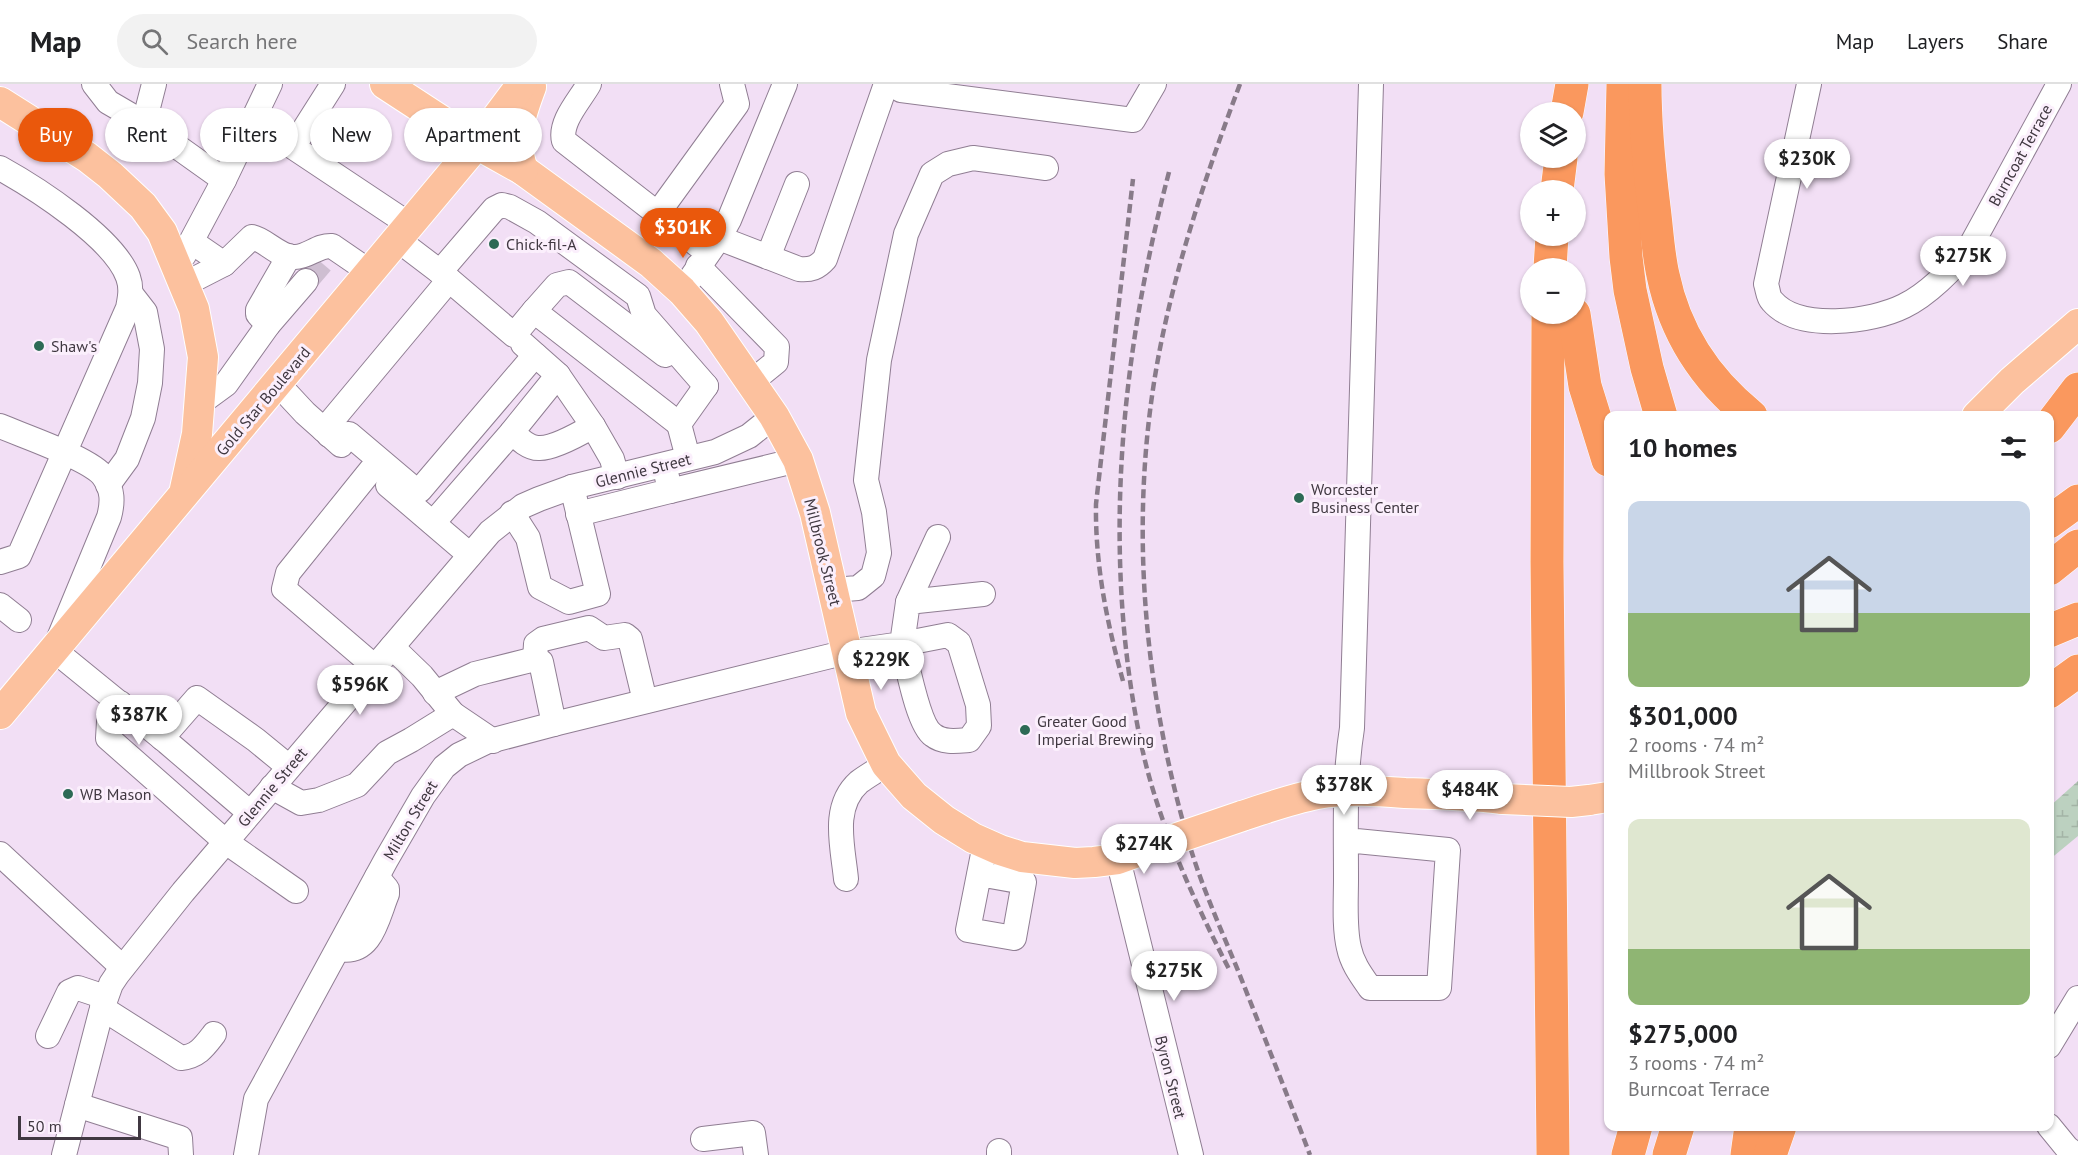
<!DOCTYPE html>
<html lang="en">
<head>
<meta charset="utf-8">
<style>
  :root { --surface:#fff; --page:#f2f2f2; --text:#202124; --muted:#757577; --line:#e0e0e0; --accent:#ea580c }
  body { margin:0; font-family:"PT Sans",sans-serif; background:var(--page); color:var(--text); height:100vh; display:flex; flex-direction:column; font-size:22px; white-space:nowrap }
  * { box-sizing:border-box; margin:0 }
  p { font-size:20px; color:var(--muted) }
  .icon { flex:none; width:33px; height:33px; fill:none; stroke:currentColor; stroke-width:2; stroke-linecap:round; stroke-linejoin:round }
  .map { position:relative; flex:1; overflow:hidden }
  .panel { position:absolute; left:1604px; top:327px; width:450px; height:720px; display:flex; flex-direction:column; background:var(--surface); border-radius:12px; box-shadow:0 2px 4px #0004 }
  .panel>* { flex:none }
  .hud { position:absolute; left:18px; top:24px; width:570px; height:54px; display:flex; gap:12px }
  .fabs { position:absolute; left:1520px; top:18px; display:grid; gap:12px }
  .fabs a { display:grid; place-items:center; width:66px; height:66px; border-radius:50%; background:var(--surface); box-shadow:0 2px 4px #0004; font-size:30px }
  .scale { position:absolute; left:18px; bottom:15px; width:123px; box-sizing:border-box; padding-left:6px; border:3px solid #403841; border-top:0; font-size:16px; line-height:21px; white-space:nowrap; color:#403841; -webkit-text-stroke:4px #fbeffc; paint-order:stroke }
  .price { position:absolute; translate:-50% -51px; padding:0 14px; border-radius:21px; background:#fff; color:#222; font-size:20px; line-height:39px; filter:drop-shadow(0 2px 3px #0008) }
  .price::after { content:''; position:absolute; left:50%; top:36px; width:18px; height:14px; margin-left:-9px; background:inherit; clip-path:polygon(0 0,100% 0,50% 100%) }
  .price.selected { background:var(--accent); color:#fff }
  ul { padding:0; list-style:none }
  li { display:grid; align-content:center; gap:12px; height:318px; padding:0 24px }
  li span { display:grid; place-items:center; height:186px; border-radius:12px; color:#555 }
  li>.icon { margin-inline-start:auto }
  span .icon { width:108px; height:108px; fill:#fffc; stroke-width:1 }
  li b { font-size:26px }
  h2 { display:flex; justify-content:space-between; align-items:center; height:72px; padding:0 24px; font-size:26px }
  .chip { padding:0 21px; border-radius:27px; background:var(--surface); box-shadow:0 2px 4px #0004; font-size:21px; line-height:54px }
  .chip.selected { background:var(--accent); color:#fff }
  header { display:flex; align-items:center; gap:36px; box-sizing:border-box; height:84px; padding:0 30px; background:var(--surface); border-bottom:2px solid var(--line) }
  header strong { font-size:28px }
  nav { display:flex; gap:33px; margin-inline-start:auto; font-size:21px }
  .search { width:420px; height:54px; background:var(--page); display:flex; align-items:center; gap:15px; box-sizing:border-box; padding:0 21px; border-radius:33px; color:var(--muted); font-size:22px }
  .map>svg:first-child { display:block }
  .wetland { fill:url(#wetland-marsh) }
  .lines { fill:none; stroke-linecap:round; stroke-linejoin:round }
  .minor-tunnel { stroke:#cebed1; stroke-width:24; stroke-dasharray:24 12; stroke-linecap:butt }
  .minor-casing { stroke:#907e93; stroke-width:26 }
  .major-casing { stroke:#fff; stroke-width:32 }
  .highway-casing { stroke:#fff; stroke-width:34 }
  .minor { stroke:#fff; stroke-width:24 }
  .major { stroke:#fcc19e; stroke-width:30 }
  .highway { stroke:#fa985e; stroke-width:33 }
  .rail { stroke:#887b89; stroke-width:4.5; stroke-dasharray:9 4.5; stroke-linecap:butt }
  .major-bridge-casing { stroke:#fff; stroke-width:32; stroke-linecap:butt }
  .major-bridge { stroke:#fcc19e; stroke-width:30 }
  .poi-dot { fill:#2d6a55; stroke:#fbeffc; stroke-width:2 }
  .labels { text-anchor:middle; stroke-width:6; stroke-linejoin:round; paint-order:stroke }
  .street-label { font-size:16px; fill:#403841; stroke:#fbeffc }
  .poi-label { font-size:16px; fill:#403841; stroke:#fbeffc; text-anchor:start }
</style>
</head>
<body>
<header>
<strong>Map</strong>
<div class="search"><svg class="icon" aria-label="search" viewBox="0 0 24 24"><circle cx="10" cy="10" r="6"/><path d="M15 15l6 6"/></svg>Search here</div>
<nav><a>Map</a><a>Layers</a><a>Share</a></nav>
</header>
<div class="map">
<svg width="2078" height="1071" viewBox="0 0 2078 1071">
  <defs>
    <pattern id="wetland-marsh" width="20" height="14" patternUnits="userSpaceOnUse" patternTransform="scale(1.5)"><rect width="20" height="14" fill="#bcd1c0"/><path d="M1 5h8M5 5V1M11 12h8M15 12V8" fill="none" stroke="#a3b4a6"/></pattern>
  </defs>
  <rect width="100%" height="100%" fill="#f2dff5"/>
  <polygon class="wetland" points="2078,697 2078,752 2049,776 2049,723"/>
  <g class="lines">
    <polyline class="minor-tunnel" points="306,197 323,177"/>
    <defs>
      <g id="minor">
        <polyline points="94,0 108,18 144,39 224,96"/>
        <polyline points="333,0 293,63 410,141"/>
        <path d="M 589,0 C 580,16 559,38 564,57 L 708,169"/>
        <polyline points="891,0 901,6 1133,36 1154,0"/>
        <path d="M 1809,0 L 1766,200 C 1768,206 1768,213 1772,217 C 1798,248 1872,238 1904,222 C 1927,211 1953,185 1969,165 L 2059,0"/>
        <polyline points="144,39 154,0"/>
        <path d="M 0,84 C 36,104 114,154 128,193 C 132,204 130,214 128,224 L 19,472 L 0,478"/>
        <polyline points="658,129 737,20 732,0"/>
        <path d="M 719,154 L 799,185 C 811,186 817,184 825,175 L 886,0"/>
        <polyline points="398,156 440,188 514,251 534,227 679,340"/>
        <path d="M 192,158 L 224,180 L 252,153 C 266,156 280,174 295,173 C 308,173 318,161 332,162 L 370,188"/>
        <polyline points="184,171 224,96 270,0"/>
        <polyline points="768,173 797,100"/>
        <polyline points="698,182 777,263 776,278 750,299"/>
        <polyline points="440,188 494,125 502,121 510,123 537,138 638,212 644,231 706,302"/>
        <polyline points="185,200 224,180"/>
        <polyline points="682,207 719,154 729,136 785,0"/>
        <polyline points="534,227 557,201 569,198 665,271"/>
        <polyline points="268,241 306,197"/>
        <polyline points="523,260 558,291 593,342 612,375 617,393"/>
        <path d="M 558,291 L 512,348 C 519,355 529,365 540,364 C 554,364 581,349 593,342"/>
        <polyline points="278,300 305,329 341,361"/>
        <polyline points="200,319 226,300 268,241 258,230 258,226 289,172"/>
        <path d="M 0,342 C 23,352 92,375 104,393 C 113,406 113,418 109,433 L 54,566 L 167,658 L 250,729"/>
        <polyline points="324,346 449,196"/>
        <polyline points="329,351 349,350 414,405 420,406 535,271"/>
        <polyline points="688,374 679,340 706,302"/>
        <polyline points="371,386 288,489 284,505 375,583"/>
        <polyline points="108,401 127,375 143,334 150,299 152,265 145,228 131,210"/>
        <polyline points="388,401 470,471"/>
        <polyline points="670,407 798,376"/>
        <polyline points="512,429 528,454 540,503 569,518 598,510 572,403"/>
        <polyline points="578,430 670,407 667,393"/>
        <polyline points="433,439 512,348"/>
        <polyline points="833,506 858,504 873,492 879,469 874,428 866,396 879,276 906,150 932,90 948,80 973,74 1046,84"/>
        <polyline points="908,518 938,453"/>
        <polyline points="0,521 19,536"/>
        <path d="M 948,551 L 959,559 L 978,621 L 979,642 L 969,656 C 957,657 943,659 933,651 C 918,641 907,579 902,560 Z"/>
        <polyline points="392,563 422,592 453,630 493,657"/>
        <polyline points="535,575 536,560 543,555 589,544 604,554 625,551 630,555 645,617"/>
        <polyline points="435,609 475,590 535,575 541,578 554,640"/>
        <polyline points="120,619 109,638 108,654 226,758 296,807"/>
        <polyline points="162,654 197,614 256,656 289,683"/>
        <polyline points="272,703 301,719 319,716 357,701 387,669 411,656 453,630"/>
        <path d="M 1346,756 L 1448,766 L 1439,904 L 1370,904 C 1361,891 1352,879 1349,864 C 1344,844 1346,816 1346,795 C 1346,744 1344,694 1352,644 L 1371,0"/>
        <polyline points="0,770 122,883"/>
        <polyline points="1118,775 1191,1071"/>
        <polyline points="979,790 1024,798 1014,854 968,846 985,760"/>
        <path d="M 846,795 C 843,763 831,723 859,698 C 867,692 878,686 886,680"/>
        <path d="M 339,865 C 372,871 377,834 387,810 L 387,805 L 377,793"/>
        <path d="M 102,924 L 181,974 C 198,972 204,963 214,950"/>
        <polyline points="48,952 69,908 78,904 105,913"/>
        <polyline points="2049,962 2078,914"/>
        <polyline points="77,1021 180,1054 181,1071"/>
        <polyline points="2049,1042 2067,1064 2076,1071"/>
        <polyline points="703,1055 753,1049 756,1071"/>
        <polyline points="999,1067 999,1071"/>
        <polyline points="64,1071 101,928 111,900 117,891 183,808 490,448 523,422 539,415 572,403 715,368 749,352 774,332"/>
        <polyline points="246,1071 256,1015 386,776 423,712 444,683 459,671 486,658 558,639 847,568 902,560 908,518 983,510"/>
      </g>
      <g id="major">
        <polyline points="385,0 480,62 523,86 651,179 682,207 709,238 774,332 798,376 815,429 861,629 886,680 914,712 944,736 973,754 1000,766 1022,773 1075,779 1094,778 1118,775 1157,761"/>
        <polyline points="0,18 87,73 110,91 143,122 162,148 194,225 203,273 197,350 185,405"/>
        <path d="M 523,86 C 512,55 520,32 531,3"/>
        <polyline points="1977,332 2012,297 2078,240"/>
        <polyline points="0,630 477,60 522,0"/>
        <polyline points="1589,716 1608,713"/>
        <path d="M 1242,732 C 1267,724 1291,715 1317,710 C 1346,705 1377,707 1405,709 C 1438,710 1471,711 1503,715"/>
      </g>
      <g id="highway">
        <polyline points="1623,0 1621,90 1626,173 1630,206 1647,284 1661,332"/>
        <path d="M 1645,0 C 1645,41 1649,82 1654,123 C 1657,146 1658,169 1663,191 C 1675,249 1705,295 1751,332"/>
        <polyline points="1567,28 1572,0"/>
        <polyline points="1557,106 1561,74"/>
        <polyline points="1550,184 1552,152"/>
        <polyline points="1548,230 1547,478 1553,1071"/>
        <polyline points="1574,230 1585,302 1608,376"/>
        <polyline points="2049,343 2078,305"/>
        <polyline points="2049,438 2078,417"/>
        <polyline points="2049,485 2078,462"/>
        <polyline points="2049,547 2078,535"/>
        <polyline points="2049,608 2078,587"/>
        <polyline points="1628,1071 1636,1042"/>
        <polyline points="1669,1071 1678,1042"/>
        <polyline points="1747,1071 1751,1042"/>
        <polyline points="1770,1071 1780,1042"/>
      </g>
    </defs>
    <use href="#minor" class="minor-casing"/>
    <use href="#major" class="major-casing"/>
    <use href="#highway" class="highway-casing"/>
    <use href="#minor" class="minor"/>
    <use href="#major" class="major"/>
    <use href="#highway" class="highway"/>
    <g class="rail">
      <path d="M 1240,0 C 1210,80 1182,162 1164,245 C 1126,419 1141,600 1192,769 C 1205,810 1223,850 1239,889 C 1263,950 1287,1010 1310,1071"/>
      <path d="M 1169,88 C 1120,274 1101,474 1142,664 C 1159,741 1194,817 1230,887"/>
      <path d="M 1123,597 C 1107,539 1095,481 1096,420 L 1133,95"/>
    </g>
    <defs>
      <g id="major-bridge">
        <polyline points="1503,715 1571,718 1589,716"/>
        <polyline points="1157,761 1242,732"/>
      </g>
    </defs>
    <use href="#major-bridge" class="major-bridge-casing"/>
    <use href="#major-bridge" class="major-bridge"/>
  </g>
  <g class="poi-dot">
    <circle cx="494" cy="160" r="6"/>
    <circle cx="39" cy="262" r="6"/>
    <circle cx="1299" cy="414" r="6"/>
    <circle cx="1025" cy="646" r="6"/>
    <circle cx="68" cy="710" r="6"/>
  </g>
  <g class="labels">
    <g class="street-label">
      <text transform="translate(2020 71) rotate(-61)" y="6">Burncoat Terrace</text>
      <text transform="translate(263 317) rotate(-50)" y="6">Gold Star Boulevard</text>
      <text transform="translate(643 386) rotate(-14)" y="6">Glennie Street</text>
      <text transform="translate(823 468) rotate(76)" y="6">Millbrook Street</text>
      <text transform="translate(272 703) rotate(-50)" y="6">Glennie Street</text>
      <text transform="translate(410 736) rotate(-59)" y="6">Milton Street</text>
      <text transform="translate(1171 993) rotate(76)" y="6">Byron Street</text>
    </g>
    <g class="poi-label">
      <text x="506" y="166">Chick-fil-A</text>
      <text x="51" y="268">Shaw's</text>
      <text x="1311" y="411">Worcester<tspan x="1311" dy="18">Business Center</tspan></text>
      <text x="1037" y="643">Greater Good<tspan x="1037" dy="18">Imperial Brewing</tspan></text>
      <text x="80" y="716">WB Mason</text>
    </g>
  </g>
</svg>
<div class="fabs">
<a><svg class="icon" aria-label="layers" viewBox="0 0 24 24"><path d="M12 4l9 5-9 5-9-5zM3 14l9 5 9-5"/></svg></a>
<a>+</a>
<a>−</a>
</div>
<div class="scale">50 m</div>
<b class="price" style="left:1807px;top:106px">$230K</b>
<b class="price selected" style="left:683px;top:175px">$301K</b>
<b class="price" style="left:1963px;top:203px">$275K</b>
<b class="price" style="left:881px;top:607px">$229K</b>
<b class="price" style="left:360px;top:632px">$596K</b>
<b class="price" style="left:139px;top:662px">$387K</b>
<b class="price" style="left:1344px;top:732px">$378K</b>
<b class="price" style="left:1470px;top:737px">$484K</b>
<b class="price" style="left:1144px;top:791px">$274K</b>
<b class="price" style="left:1174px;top:918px">$275K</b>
<div class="hud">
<a class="chip selected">Buy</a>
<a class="chip">Rent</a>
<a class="chip">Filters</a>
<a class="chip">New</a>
<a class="chip">Apartment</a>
</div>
<section class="panel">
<h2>10 homes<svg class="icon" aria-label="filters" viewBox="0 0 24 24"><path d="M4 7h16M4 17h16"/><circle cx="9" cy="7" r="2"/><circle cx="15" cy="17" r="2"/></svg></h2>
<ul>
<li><span style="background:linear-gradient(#c9d6e8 60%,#8fb573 0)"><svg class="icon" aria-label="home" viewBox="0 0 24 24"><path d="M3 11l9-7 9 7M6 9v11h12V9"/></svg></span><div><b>$301,000</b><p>2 rooms · 74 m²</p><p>Millbrook Street</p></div></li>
<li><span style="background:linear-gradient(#dfe7d0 70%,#8fb573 0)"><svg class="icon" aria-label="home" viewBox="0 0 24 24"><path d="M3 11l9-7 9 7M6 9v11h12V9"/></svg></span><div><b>$275,000</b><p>3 rooms · 74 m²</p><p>Burncoat Terrace</p></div></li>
</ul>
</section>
</div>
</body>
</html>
